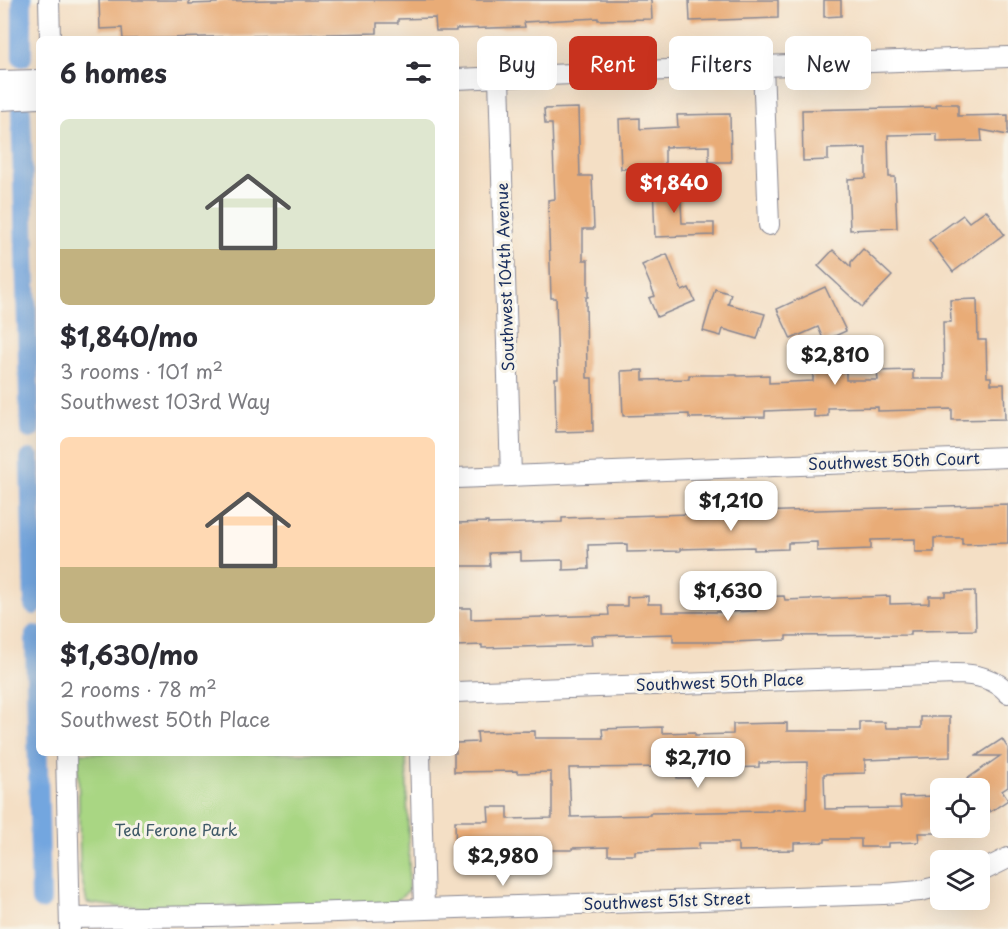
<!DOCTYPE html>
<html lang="en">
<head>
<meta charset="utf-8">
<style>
  :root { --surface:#fff; --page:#f2f2f3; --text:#2b2b33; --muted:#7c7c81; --accent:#c8321e }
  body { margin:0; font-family:"Playpen Sans",sans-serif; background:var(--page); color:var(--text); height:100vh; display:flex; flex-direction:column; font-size:22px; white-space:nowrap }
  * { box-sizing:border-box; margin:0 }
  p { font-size:20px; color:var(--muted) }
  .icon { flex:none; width:33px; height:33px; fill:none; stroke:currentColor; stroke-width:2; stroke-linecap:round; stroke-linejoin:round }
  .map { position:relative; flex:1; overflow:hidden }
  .drawer { position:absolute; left:36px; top:36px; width:423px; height:720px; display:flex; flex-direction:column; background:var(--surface); border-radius:9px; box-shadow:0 6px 24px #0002 }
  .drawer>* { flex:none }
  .top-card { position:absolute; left:477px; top:36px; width:441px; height:54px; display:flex; gap:12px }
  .buttons { position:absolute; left:930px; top:778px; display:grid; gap:12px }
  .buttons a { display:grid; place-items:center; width:60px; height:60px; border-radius:9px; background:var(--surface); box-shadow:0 6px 24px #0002; font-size:30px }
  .price { position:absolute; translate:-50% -51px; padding:0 14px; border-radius:12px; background:#fff; color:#222; font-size:20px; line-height:39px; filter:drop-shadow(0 2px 3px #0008) }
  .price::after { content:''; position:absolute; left:50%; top:36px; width:18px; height:14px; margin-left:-9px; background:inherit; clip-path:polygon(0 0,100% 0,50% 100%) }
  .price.selected { background:var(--accent); color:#fff }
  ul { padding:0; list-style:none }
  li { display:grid; align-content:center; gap:12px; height:318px; padding:0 24px }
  li span { display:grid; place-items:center; height:186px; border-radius:9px; color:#555 }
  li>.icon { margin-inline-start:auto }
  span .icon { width:108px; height:108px; fill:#fffc; stroke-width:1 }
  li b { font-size:26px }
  h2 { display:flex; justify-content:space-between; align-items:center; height:72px; padding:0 24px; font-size:26px }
  .chip { padding:0 21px; border-radius:9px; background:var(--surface); box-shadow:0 6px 24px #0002; font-size:21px; line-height:54px }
  .chip.selected { background:var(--accent); color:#fff }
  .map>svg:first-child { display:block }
  .green { fill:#a9d683; stroke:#628270; stroke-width:1.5 }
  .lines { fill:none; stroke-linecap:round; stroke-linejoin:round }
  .canal { stroke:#73a6df; stroke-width:20 }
  .building { fill:#e9ac77; fill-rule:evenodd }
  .minor-casing { stroke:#888792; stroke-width:22 }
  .minor { stroke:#fff; stroke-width:20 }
  .labels { text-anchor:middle; stroke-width:6; stroke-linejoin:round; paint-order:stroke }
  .street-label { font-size:16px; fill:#1b2f5e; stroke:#f7f3e8 }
  .park-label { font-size:16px; fill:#3e5967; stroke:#f7f3e8 }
</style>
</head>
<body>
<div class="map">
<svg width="1008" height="929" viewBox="0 0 1008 929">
  <rect width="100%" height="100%" fill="#f7f3e8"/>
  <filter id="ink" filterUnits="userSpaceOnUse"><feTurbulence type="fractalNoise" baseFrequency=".0167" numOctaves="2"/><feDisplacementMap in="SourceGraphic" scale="12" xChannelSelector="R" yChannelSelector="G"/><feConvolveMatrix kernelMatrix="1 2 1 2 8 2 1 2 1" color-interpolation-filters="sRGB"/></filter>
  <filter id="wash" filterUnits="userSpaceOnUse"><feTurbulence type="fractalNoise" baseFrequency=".008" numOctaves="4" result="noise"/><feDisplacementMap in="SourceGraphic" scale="24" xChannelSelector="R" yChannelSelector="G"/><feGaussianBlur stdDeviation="1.35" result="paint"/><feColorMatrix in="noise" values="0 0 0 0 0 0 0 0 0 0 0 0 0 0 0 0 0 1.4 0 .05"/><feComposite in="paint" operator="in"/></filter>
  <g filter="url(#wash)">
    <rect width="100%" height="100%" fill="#f4dfc5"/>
    <polygon class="green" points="78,753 406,753 409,869 408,891 393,904 128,908 87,903 80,870"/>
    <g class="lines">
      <g class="canal">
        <polyline points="22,0 22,57"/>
        <polyline points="21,111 30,429"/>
        <polyline points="30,459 34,605"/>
        <polyline points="35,635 41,900"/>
      </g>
    </g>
    <g id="blocks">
      <g class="building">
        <polygon points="99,0 189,0 189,4 217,3 217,1 270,0 651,0 652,19 598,20 598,18 524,22 525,27 456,29 456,31 436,31 435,18 398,19 398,23 377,23 377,33 123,39 122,28 100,29"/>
        <polygon points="689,0 778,0 778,18 690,21"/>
        <polygon points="824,0 841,0 841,16 824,17"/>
        <polygon points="936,104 958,104 958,116 1008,115 1008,135 981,130 982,141 937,142 937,134 888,135 889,177 895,177 897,228 850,230 848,179 866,178 866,148 828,149 828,160 803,161 802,110 937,107"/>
        <polygon points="578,108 580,176 592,176 594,229 583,229 583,260 588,260 588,297 586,297 587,378 592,378 593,431 556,432 555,378 558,378 556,298 551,298 548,200 555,199 552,124 545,124 544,109"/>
        <polygon points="730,114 731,162 709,162 709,146 665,147 665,167 621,169 619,119 640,118 640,129 678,127 677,115"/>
        <polygon points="680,183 682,223 714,223 714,235 655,237 653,184"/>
        <polygon points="986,210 1004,234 953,272 929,240 963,215 969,222"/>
        <polygon points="863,249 892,276 862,307 818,266 833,250 851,267 851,262"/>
        <polygon points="667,254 682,291 689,288 695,301 657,317 649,298 655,296 642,265"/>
        <polygon points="825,287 846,331 824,341 818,327 791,339 777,309"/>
        <polygon points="715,289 731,294 728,304 765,314 757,339 723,329 721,336 703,331"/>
        <polygon points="977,299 978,340 986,340 987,377 991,377 991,384 1004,384 1005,419 952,420 952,409 878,411 878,407 828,408 828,416 814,417 814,409 765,411 765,417 689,418 689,414 623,416 621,371 643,370 643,380 689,379 689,375 737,375 737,376 769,375 769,383 813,381 813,372 846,372 846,380 878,380 877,371 913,370 913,379 944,379 943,322 951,322 950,300"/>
        <polygon points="1008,504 1008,543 962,544 962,538 934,538 934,552 915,552 915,539 871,540 871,549 817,551 817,542 788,543 788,549 754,550 754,547 680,549 680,551 627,552 627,544 588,545 589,569 563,570 563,560 521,561 521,552 489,553 490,566 456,566 456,523 488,522 488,524 562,522 562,518"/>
        <polygon points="975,591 976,630 911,631 911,635 786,636 786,640 732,642 673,642 673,634 591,636 592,645 482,648 482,645 456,646 456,608 471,608 471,619 609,615 608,606 627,606 627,597 648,596 648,604 662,604 662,612 725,612 756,611 756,597 784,596 785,600 890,596 890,604 929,603 929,596 945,596 945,592"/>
        <path d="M 921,717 L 950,717 L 950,757 L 865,760 L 865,773 L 824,774 L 825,809 L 901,808 L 900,797 L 940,796 L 940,833 L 918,833 L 919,842 L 888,843 L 888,847 L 861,847 L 861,839 L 825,839 L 825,842 L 794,843 L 794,850 L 738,851 L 738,843 L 699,843 L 699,849 L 635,851 L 635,855 L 608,855 L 608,847 L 572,848 L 572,850 L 540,850 L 540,859 L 520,859 L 519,852 L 475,852 L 475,861 L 456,861 L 455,821 L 489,821 L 488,807 L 508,807 L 508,819 L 552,818 L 552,783 L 551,783 L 551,772 L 517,773 L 517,771 L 454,772 L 454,753 L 456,753 L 456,743 L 478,742 L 477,732 L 535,731 L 535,738 L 603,738 L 602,729 L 662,727 L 662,733 L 695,732 L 695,735 L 733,734 L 733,724 L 787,723 L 787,731 L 860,731 L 860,722 L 885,722 L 886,728 L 921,728 ZM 807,762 L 807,797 L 806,797 L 806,809 L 772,810 L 772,811 L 650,813 L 650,815 L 571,817 L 569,768 L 677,767 L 677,778 L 696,778 L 696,769 L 759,767 L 759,763 Z"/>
        <polygon points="1002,739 1008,748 1008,787 1002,791 1008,800 990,812 980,796 980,789 975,789 967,779 1000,756 976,756"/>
      </g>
    </g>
  </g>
  <g filter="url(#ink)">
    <use href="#blocks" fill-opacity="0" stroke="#888792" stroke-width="1.5"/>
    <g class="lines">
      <defs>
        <g id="minor">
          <polyline points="49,0 50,39"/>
          <polyline points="763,66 769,225"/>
          <polyline points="499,78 511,476"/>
          <polyline points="456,79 763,66 1008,57"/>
          <polyline points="0,81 39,80"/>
          <polyline points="0,100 39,98"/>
          <polyline points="456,478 1008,457"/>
          <path d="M 456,692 L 955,674 C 975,674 995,678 1008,693"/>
          <polyline points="66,753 70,929"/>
          <polyline points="420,753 424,909"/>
          <polyline points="980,872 1008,858"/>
          <polyline points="70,918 213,916 884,894 920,891 940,886"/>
        </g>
      </defs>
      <use href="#minor" class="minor-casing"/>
      <use href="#minor" class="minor"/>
    </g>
  </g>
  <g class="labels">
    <g class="street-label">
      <text transform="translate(505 277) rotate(-92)" y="6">Southwest 104th Avenue</text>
      <text transform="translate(894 461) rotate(-2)" y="6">Southwest 50th Court</text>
      <text transform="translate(720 682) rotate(-2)" y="6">Southwest 50th Place</text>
      <text transform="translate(667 901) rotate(-2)" y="6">Southwest 51st Street</text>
    </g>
    <g class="park-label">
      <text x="176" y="836">Ted Ferone Park</text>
    </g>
  </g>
</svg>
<div class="buttons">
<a><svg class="icon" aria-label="locate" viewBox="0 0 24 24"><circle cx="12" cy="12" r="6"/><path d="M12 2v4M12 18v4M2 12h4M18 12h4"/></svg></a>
<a><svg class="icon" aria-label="layers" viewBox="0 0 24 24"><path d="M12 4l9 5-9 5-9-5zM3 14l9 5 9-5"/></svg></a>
</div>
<b class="price selected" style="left:674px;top:214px">$1,840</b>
<b class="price" style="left:835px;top:386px">$2,810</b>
<b class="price" style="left:731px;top:532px">$1,210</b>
<b class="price" style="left:728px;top:622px">$1,630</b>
<b class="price" style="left:698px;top:789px">$2,710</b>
<b class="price" style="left:503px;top:887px">$2,980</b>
<div class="top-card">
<a class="chip">Buy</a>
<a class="chip selected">Rent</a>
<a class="chip">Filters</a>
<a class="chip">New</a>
</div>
<section class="drawer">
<h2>6 homes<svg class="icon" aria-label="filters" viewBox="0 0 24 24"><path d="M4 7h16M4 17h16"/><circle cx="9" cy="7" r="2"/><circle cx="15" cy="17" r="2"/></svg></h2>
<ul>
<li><span style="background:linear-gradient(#dfe7d0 70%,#c2b280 0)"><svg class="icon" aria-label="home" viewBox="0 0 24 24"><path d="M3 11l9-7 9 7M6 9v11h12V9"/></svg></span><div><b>$1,840/mo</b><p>3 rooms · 101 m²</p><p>Southwest 103rd Way</p></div></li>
<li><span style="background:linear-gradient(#ffd9b3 70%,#c2b280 0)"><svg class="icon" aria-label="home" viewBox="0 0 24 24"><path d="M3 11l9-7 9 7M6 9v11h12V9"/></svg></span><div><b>$1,630/mo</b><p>2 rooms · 78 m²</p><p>Southwest 50th Place</p></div></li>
</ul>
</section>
</div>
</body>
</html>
